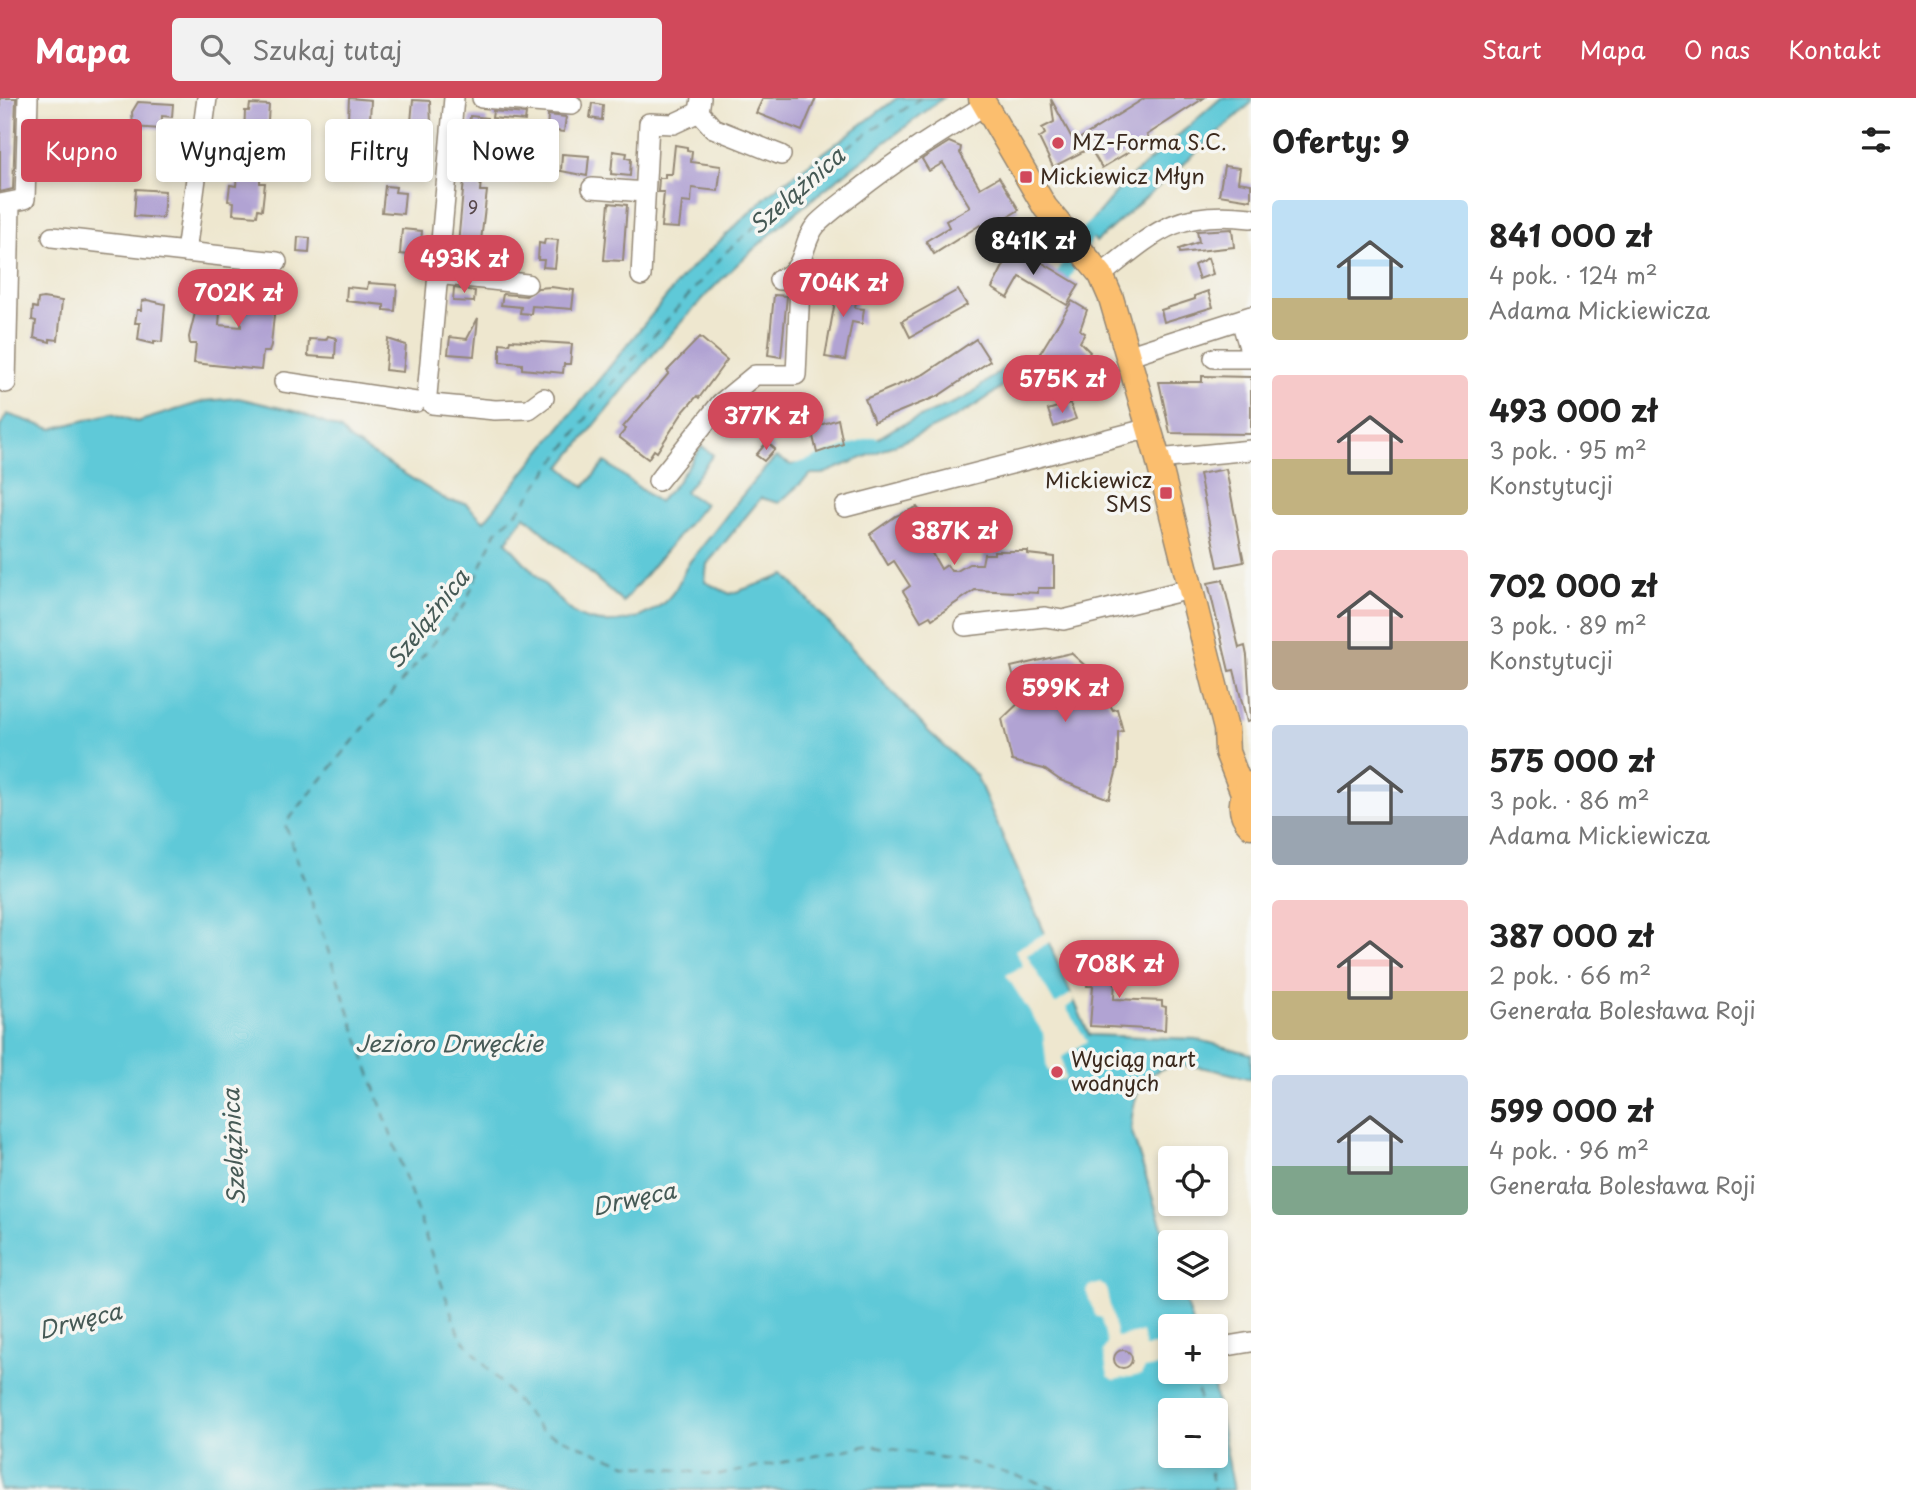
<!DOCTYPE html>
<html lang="pl">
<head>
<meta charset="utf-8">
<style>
  :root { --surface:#fff; --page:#f2f2f2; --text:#222; --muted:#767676; --accent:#d1495b }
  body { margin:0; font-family:"Playpen Sans",sans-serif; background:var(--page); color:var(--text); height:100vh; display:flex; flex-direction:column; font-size:26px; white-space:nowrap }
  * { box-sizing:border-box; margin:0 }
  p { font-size:23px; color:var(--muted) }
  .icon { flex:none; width:38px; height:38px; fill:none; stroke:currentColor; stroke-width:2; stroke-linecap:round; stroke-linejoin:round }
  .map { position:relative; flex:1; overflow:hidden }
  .side { display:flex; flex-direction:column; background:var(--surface); width:665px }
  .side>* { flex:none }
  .top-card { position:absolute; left:21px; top:21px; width:665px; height:63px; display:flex; gap:14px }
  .tools { position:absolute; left:1158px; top:1048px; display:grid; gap:14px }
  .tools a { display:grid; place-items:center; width:70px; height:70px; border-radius:7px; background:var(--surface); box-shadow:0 4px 10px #0003; font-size:35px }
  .price { position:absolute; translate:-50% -60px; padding:0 16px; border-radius:24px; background:var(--accent); color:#fff; font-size:23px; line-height:46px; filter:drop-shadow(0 2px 4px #0008) }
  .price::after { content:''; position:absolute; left:50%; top:42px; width:21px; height:16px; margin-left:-10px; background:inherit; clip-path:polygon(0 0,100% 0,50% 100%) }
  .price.on { background:#222; color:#fff }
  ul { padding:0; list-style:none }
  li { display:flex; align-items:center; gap:21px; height:175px; padding:0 21px }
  li span { display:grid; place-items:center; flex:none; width:196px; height:140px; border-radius:7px; color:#555 }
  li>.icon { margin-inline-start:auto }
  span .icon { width:84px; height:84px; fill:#fffc; stroke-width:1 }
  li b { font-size:30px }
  h2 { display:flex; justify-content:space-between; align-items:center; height:84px; padding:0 21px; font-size:30px }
  .pill { padding:0 24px; border-radius:7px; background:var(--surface); box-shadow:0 4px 10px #0003; font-size:24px; line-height:63px }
  .pill.on { background:var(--accent); color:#fff }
  header { display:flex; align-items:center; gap:42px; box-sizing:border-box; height:98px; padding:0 35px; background:var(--accent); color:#fff }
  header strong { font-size:33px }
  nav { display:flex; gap:38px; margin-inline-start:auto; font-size:24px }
  .search { width:490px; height:63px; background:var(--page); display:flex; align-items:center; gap:18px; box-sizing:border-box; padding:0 24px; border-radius:7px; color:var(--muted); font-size:26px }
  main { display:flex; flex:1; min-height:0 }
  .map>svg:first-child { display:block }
  .water { fill:#5fc9d8; stroke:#4d7a7b; stroke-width:2; fill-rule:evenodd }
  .pier { fill:#eee7cf }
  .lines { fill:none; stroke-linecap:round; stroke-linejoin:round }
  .canal { stroke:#5fc9d8; stroke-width:14 }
  .ferry { stroke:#465a56; stroke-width:2; stroke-dasharray:9 7; stroke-linecap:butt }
  .building { fill:#b1a3d3 }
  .minor-casing { stroke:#948876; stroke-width:22 }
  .major-casing { stroke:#948876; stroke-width:27 }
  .minor { stroke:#fff; stroke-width:19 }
  .major { stroke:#fbbe6e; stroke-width:24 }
  .poi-dot { fill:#d1495b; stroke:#f6f6f2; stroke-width:2.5 }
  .labels { text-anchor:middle; stroke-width:7; stroke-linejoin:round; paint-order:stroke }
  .number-label { font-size:18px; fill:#58484b }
  .poi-label { font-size:21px; fill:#3b2a1e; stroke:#f6f6f2; text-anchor:start }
  .water-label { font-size:23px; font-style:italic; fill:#465a56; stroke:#f6f6f2 }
</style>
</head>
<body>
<header>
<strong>Mapa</strong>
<div class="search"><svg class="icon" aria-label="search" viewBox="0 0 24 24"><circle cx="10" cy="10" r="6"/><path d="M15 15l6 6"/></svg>Szukaj tutaj</div>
<nav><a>Start</a><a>Mapa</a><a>O nas</a><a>Kontakt</a></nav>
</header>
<main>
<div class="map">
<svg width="1251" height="1392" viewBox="0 0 1251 1392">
  <rect width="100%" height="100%" fill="#f6f6f2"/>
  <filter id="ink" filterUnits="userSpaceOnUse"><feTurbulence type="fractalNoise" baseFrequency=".0143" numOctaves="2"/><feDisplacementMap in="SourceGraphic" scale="14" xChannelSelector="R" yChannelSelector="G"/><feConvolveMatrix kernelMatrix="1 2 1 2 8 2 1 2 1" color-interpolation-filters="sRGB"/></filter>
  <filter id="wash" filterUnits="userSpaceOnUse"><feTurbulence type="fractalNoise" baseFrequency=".00686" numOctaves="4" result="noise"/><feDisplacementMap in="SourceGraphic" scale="28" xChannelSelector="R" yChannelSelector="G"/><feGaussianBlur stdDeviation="1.57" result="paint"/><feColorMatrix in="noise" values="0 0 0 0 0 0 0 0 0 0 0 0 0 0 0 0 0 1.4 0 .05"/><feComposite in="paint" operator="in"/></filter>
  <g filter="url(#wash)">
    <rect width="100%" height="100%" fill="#eee7cf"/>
    <g class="water">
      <path d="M 897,0 L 943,0 C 865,60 783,119 713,190 C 659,246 610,308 561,369 L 584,389 L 605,364 L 658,404 L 674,388 L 702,348 L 713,357 L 685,394 L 705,406 L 623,504 L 525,418 L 506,444 C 520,459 564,510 577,517 C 609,533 657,521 676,490 C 682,481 684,470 691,462 C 720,428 745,390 776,359 L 791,367 L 806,365 L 810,371 L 851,357 L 895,330 L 967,299 L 1008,267 L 1014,271 L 1010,277 L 1013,278 C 970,323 881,351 823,376 L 811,376 L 779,405 L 761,400 L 707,466 L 705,484 L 730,496 L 785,477 L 929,634 L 976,677 L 1089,937 L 1196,941 L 1251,956 L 1251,981 C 1194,967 1134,945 1131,1031 L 1171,1158 L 1171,1190 L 1181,1190 L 1193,1228 L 1171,1228 L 1171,1274 L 1211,1274 L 1234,1392 L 0,1392 L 0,329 L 7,316 L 52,331 L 112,315 L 137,324 L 205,303 L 238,300 L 298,314 L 341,332 L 350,342 L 448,403 L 465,405 L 484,423 L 685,176 L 770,95 ZM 1171,1312 L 1216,1312 L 1216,1358 L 1171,1358 Z"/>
      <polygon points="1221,0 1251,0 1251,5 1096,144 1086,129 1124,85"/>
    </g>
    <g class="pier">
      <polygon points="1047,834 1050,844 1027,857 1055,906 1072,895 1075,903 1066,910 1087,943 1062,959 1065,981 1056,982 1047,971 1043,935 1006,877 1023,868 1015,852"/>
      <polygon points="1101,1185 1106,1190 1117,1239 1142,1234 1145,1249 1171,1244 1171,1266 1145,1271 1141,1277 1114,1282 1108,1278 1103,1253 1107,1245 1101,1219 1096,1219 1086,1193 1089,1188"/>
    </g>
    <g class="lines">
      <g class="canal">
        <polyline points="1063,177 1089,133 1104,121"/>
        <polyline points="791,375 874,346"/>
      </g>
      <g class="ferry">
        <polyline points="921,0 847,49 726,154 610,288 520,411 496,434 464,508 285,726 459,1237 542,1333 626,1366 719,1377 870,1347 972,1365 1063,1392"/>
        <polyline points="1198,1293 1201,1312"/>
        <polyline points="1208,1358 1214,1392"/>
      </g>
    </g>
    <g id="blocks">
      <g class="building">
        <polygon points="0,0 16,0 13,91 0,94"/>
        <polygon points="349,0 371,2 370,22 348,21"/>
        <polygon points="763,0 816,0 802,33 756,15"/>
        <polygon points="1145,0 1204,0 1147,37 1150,41 1102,70 1090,50 1053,69 1039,40 1045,36 1042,30 1054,24 1051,1 1074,44"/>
        <polygon points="413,2 430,3 431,26 411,24"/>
        <polygon points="138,4 173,6 172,19 162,18 161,31 133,29 132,14"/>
        <polygon points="592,5 603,7 602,22 590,20"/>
        <polygon points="250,6 269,7 267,37 244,36 245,13 249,13"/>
        <polygon points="493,13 526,16 525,23 492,20"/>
        <polygon points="548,17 566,19 564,34 547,32"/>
        <polygon points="470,18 487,20 480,93 487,93 479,159 457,157"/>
        <polygon points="949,44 961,49 960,55 980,90 999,79 1019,112 984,133 980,127 934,156 926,143 949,129 946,123 970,109 943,65 929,73 922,61"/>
        <polygon points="412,47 429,49 424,74 409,72"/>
        <polygon points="675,47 687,49 687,52 692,53 691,64 721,68 718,93 692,90 691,105 682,104 679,130 661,129 664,94 658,94 659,80 665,80 665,76 672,76"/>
        <polygon points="613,53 627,55 626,60 631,61 630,78 611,76"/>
        <polygon points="514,56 526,56 525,71 513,70"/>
        <polygon points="562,56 589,58 587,78 561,73"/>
        <polygon points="1224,68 1240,70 1238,84 1251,86 1251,102 1219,97"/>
        <polygon points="237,76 260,78 260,85 265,85 262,112 258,111 257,118 233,116 234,104 228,103 230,87 236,88"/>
        <polygon points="385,88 396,89 395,94 405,95 403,116 382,114"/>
        <polygon points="136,91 165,93 163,120 134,118"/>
        <polygon points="609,105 627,107 623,163 604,162"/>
        <polygon points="402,131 422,133 420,158 400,156"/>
        <polygon points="1232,131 1234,149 1180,155 1179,151 1199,144 1197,133"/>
        <polygon points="298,139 310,140 309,155 297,154"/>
        <polygon points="545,141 558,142 555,170 543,169 544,162 538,162 539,145 544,146"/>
        <polygon points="1018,150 1079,187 1067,207 1020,179 1008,200 992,190 1012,151"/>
        <polygon points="1208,160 1213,176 1199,181 1194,167"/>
        <polygon points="242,177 273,180 271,197 276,197 271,247 269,254 263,254 261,272 194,265 196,246 190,246 189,239 196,211 220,214 219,227 241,229"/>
        <polygon points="839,181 859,184 855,210 864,211 862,226 852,224 845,262 825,259"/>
        <polygon points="368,185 397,187 395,213 384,212 384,207 346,203 347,189 367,191"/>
        <polygon points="551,189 574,192 572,211 532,208 531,216 520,215 521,209 501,207 503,196 526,198 538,190"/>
        <polygon points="454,190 475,193 474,204 453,203"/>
        <polygon points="958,192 967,207 910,239 902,223"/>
        <polygon points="1208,193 1213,209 1164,224 1161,212 1195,201 1194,198"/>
        <polygon points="774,197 787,198 781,259 768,257"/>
        <polygon points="43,200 62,203 58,242 50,241 50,244 34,240 36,223 32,222 33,209 37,210 38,201"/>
        <polygon points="147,202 165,206 162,244 154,243 154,246 138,242 140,225 135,225 137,212 141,212 142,203"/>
        <polygon points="1072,203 1087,212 1080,232 1085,235 1080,244 1090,254 1078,273 1074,271 1068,281 1036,262"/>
        <polygon points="478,220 474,258 448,256 450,239 467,241"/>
        <polygon points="328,238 336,240 335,260 308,258 309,241 326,242"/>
        <polygon points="700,239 727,262 699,300 697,298 683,314 657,354 654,352 648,361 619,339 626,331 623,329 669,275 667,273"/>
        <polygon points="388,241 406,247 403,274 385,272"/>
        <polygon points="976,241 990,263 938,298 874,324 865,301 924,276"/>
        <polygon points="510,242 572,246 570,266 564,266 563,275 522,271 522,266 500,264 500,245 509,246"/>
        <polygon points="1202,278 1251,279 1251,336 1170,335 1159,284 1202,284"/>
        <polygon points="1070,305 1076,321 1054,329 1048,312"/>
        <polygon points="838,321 843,346 817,355 811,330"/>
        <polygon points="767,344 775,351 764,363 756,357"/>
        <polygon points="1226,371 1244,464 1218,469 1199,376"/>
        <polygon points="917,409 934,431 931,433 935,439 926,445 941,471 947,467 951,473 957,473 969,466 982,466 984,456 994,456 994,453 1028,453 1028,456 1054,459 1054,490 1038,490 1038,495 975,492 932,521 930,518 921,523 903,493 910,488 894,463 888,467 870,436 896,418"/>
        <polygon points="1223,482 1239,550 1245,548 1247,558 1251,623 1247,624 1234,572 1229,573 1208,485"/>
        <polygon points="1071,555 1090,572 1113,612 1117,611 1123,633 1118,634 1118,667 1109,701 1060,682 1044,671 1012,663 1002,621 1025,599 1017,592 1011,569"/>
        <polygon points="1088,854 1116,856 1114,901 1162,903 1162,908 1166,909 1165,932 1090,928 1093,888 1087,888"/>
        <circle cx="1123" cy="1261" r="9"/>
      </g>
    </g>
  </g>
  <g filter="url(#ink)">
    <use href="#blocks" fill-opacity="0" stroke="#948876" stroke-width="2"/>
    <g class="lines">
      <defs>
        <g id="minor">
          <polyline points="482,0 572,7"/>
          <polyline points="701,0 699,14 713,30 781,57"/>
          <polyline points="592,90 645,94"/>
          <polyline points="0,106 25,101 28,0"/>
          <polyline points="52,139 186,154 207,0"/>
          <polyline points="186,154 277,164"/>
          <polyline points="437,176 527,186"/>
          <path d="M 1101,177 C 1156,133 1177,111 1251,120"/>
          <polyline points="641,178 649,25 673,26 699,14"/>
          <path d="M 779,182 C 808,172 800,145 817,126 C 828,115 842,105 855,95 C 896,62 940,35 985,7"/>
          <polyline points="1241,222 1251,256"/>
          <polyline points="1130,257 1251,218"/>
          <polyline points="1214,260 1251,260"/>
          <polyline points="284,284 416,304"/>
          <polyline points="6,285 10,106"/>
          <polyline points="427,297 454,0"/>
          <polyline points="432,306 495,312 529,311 544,300"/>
          <polyline points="1158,361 1251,352"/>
          <polyline points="658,383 721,305 755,277 796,277 801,166"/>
          <polyline points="845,409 1150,330"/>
          <polyline points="965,528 1045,519 1063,522 1190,491"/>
          <polyline points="1227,1248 1251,1244"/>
        </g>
        <g id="major">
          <polyline points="981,0 1045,109 1101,177 1111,200 1158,361 1226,631 1227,654 1243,695"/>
          <path d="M 1251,686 C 1239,700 1238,715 1251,728"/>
        </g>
      </defs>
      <use href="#minor" class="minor-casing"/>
      <use href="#major" class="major-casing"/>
      <use href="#minor" class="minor"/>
      <use href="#major" class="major"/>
    </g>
  </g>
  <g class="poi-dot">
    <circle cx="1058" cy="45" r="7"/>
    <rect x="1019" y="72" width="14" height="14" rx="3.5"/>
    <rect x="1159" y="388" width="14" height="14" rx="3.5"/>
    <circle cx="1057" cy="974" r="7"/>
  </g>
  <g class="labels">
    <g class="number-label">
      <text x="473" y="116">9</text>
    </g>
    <g class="poi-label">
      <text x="1072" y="52">MZ-Forma S.C.</text>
      <text x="1040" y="86">Mickiewicz Młyn</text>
      <text x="1152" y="390" text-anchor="end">Mickiewicz<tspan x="1152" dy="24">SMS</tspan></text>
      <text x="1071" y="969">Wyciąg nart<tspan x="1071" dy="24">wodnych</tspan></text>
    </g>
    <g class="water-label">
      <text transform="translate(797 93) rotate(-41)" y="8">Szelążnica</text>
      <text transform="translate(428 521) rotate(-52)" y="8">Szelążnica</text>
      <text x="449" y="954">Jezioro Drwęckie</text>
      <text transform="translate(234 1049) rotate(-93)" y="8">Szelążnica</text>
      <text transform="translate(634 1101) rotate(-12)" y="8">Drwęca</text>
      <text transform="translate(80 1223) rotate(-14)" y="8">Drwęca</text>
    </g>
  </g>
</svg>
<div class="tools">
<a><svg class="icon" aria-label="locate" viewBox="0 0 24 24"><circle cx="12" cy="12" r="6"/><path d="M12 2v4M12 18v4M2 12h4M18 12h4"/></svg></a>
<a><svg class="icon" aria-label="layers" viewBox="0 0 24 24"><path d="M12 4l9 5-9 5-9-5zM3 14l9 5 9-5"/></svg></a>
<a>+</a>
<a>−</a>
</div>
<b class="price on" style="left:1033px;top:179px">841K zł</b>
<b class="price" style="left:464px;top:197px">493K zł</b>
<b class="price" style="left:843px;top:221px">704K zł</b>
<b class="price" style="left:238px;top:231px">702K zł</b>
<b class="price" style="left:1062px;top:317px">575K zł</b>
<b class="price" style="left:766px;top:354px">377K zł</b>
<b class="price" style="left:954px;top:469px">387K zł</b>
<b class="price" style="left:1065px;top:626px">599K zł</b>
<b class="price" style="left:1119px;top:902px">708K zł</b>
<div class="top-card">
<a class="pill on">Kupno</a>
<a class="pill">Wynajem</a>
<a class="pill">Filtry</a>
<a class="pill">Nowe</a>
</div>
</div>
<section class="side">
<h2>Oferty: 9<svg class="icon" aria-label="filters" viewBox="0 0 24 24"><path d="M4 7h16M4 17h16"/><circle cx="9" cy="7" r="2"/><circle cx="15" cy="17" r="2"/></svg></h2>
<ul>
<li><span style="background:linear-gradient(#bfe0f5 70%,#c2b280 0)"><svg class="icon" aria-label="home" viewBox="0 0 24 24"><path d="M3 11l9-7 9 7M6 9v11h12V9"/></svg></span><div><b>841 000 zł</b><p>4 pok. · 124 m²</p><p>Adama Mickiewicza</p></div></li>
<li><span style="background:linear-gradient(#f6c9c9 60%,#c2b280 0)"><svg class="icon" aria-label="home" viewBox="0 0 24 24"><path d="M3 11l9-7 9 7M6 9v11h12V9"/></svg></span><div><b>493 000 zł</b><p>3 pok. · 95 m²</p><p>Konstytucji</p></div></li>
<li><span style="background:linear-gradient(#f6c9c9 65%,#b9a48a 0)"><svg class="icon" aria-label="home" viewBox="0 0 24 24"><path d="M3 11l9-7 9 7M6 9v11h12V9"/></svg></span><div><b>702 000 zł</b><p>3 pok. · 89 m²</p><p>Konstytucji</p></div></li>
<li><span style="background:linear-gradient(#c9d6e8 65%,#9aa5b1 0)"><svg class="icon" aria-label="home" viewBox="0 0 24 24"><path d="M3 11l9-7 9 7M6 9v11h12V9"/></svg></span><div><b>575 000 zł</b><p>3 pok. · 86 m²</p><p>Adama Mickiewicza</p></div></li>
<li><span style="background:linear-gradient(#f6c9c9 65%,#c2b280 0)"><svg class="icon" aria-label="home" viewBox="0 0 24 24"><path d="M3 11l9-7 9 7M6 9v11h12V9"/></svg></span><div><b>387 000 zł</b><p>2 pok. · 66 m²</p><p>Generała Bolesława Roji</p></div></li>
<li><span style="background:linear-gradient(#c9d6e8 65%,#7fa58c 0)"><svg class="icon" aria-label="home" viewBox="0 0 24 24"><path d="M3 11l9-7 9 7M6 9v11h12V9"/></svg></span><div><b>599 000 zł</b><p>4 pok. · 96 m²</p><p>Generała Bolesława Roji</p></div></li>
</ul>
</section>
</main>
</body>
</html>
